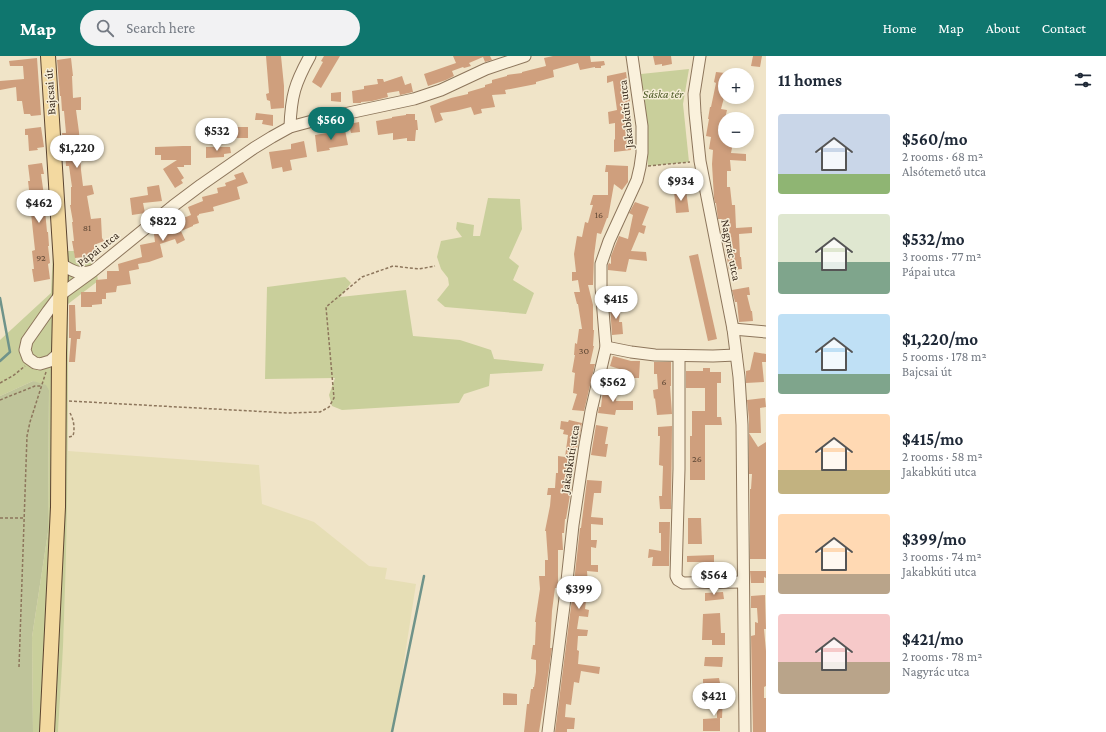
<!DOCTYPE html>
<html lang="en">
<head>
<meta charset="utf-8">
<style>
  :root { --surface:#fff; --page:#f2f2f3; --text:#1f2937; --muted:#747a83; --accent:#0f766e }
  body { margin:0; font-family:"Crimson Pro",serif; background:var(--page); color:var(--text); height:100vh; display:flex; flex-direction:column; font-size:15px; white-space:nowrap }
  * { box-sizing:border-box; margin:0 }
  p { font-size:13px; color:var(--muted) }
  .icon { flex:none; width:22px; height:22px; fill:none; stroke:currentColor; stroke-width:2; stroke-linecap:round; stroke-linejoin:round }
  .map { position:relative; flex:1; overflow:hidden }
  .side { display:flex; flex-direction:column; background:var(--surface); width:340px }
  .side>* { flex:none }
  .controls { position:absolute; left:718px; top:12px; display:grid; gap:8px }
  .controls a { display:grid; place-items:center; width:36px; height:36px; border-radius:50%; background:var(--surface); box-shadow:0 2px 6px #0003; font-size:20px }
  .price { position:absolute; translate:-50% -34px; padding:0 9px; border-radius:14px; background:#fff; color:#222; font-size:13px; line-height:26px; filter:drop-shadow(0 1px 2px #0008) }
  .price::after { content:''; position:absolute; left:50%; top:24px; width:12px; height:9px; margin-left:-6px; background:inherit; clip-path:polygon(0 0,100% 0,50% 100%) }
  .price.selected { background:var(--accent); color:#fff }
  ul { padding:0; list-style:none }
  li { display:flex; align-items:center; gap:12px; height:100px; padding:0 12px }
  li span { display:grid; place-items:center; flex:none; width:112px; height:80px; border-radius:4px; color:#555 }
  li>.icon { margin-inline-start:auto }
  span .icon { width:48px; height:48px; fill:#fffc; stroke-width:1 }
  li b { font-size:17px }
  h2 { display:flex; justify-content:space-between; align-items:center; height:48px; padding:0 12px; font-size:17px }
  header { display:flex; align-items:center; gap:24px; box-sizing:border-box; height:56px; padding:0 20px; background:var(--accent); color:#fff }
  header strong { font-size:19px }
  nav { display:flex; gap:22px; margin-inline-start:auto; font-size:14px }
  .search { width:280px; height:36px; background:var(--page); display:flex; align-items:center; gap:10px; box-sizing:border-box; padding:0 14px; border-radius:22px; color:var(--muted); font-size:15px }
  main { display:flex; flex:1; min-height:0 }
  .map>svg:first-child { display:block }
  .farmland { fill:#e6deb5 }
  .green { fill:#c9cf9b }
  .cemetery { fill:#bfc49a }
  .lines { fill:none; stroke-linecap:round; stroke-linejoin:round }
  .stream { stroke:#6f938a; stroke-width:2.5 }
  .building { fill:#cf9f7d }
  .minor-casing { stroke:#8d765c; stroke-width:13 }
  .major-casing { stroke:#5b4430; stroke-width:16 }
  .path { stroke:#8d765c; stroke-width:1.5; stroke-dasharray:3 2; stroke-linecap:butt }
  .minor { stroke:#faf1dc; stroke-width:11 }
  .major { stroke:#f3d9a0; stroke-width:14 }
  .labels { text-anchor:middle; stroke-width:3; stroke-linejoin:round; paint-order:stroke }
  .number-label { font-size:10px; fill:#624a37 }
  .street-label { font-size:12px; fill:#3d2e20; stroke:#f7eed8 }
  .park-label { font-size:12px; font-style:italic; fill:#4d5a26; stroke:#f7eed8 }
</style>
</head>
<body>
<header>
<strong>Map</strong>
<div class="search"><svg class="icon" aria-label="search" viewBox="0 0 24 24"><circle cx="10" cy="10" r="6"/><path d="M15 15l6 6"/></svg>Search here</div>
<nav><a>Home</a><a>Map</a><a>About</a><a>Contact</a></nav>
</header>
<main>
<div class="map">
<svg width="766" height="676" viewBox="0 0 766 676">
  <rect width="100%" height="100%" fill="#f0e4c8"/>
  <polygon class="farmland" points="68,395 259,409 262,448 314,466 369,510 387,512 385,523 416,528 393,676 58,676 64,566"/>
  <g class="green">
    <polygon points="689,13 683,48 689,106 648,110 641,18"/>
    <polygon points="488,142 520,143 522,173 509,202 519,210 513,224 534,237 526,258 445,251 437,244 449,229 448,222 441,213 437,201 441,185 462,181 456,173 457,166 474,169 473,180 480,180"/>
    <path d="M 53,195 L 74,195 L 76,206 L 95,204 L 98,225 L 68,248 C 68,353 68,458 64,564 C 63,601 60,639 58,676 L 33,676 L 32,581 L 48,476 L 49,334 L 33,325 L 0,340 L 0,284 L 51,237 Z"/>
    <polygon points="345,221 351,227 340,241 406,234 413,280 460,284 491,294 494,303 544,308 542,315 490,318 489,330 464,338 459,347 342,354 332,350 329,339 335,322 265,323 267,231"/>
  </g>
  <polygon class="cemetery" points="33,325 46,329 49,334 48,476 32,581 33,676 0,676 0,340"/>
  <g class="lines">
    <g class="stream">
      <polyline points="0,242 10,296 0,305"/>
      <polyline points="392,676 424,520"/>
    </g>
  </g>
  <g class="building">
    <polygon points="266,0 281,0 284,30 284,52 271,53 270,45 267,44 266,38 269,37"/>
    <polygon points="324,0 340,0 321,32 312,26 323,6 321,5"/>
    <polygon points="453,0 490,0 492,4 485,6 483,1 469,7 471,10 464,12 463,11 452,15 454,20 446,24 428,30 424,18 433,15 456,7"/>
    <polygon points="553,0 590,0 591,6 604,5 605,9 601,10 601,12 595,12 595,11 580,14 578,7 553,14 554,21 536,26 536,28 505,34 506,38 492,39 495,51 481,53 482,57 474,59 471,51 455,55 440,57 443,64 435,67 430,50 451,42 468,38 468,36 485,31 485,29 492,27 492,24 507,20 507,19 522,17 522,16 546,10 544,2"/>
    <polygon points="653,0 671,0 672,8 662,10 662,8 655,9"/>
    <polygon points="753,0 762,0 760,11 751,10"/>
    <polygon points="37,2 41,59 31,60 30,58 24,58 22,45 17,45 16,31 0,34 0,25 24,23 23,10 10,10 9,5"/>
    <polygon points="71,2 73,20 72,20 73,42 81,41 81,54 76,54 79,76 81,114 83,130 92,129 94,138 87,140 91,163 101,162 102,182 104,185 94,189 94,200 75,202 72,185 74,185 72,166 73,166 70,149 71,149 71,131 72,131 69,110 66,110 65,92 63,92 62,77 66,77 64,55 62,55 61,40 60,40 57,4"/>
    <polygon points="626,16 630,46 625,47 628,68 629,68 631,85 631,94 614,96 614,84 615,83 615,67 609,68 608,56 617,54 613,25 607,27 607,20"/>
    <polygon points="716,16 725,17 725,38 721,53 727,54 723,72 725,72 725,85 733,87 731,97 746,98 746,105 730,104 731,115 727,115 727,131 730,131 732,149 735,149 736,172 752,171 752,177 739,178 740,201 741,201 742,213 729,214 723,179 722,179 721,163 718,163 716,147 715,147 714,142 712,108 713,94 709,93 711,81 706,80 709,63 708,63 710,51 711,51 716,27 714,26"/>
    <polygon points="402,20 405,29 411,27 413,36 400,39 399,35 387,37 388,41 372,45 361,46 361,47 353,47 352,35 364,33 364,30 378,28 377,23 383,23 384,26"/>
    <polygon points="341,36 341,46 331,45 331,37"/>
    <polygon points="256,57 273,59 273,70 262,68 263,64 255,64"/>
    <polygon points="406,58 415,58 415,64 417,64 418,74 416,74 415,85 407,85 407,82 393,84 393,77 378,79 376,65 392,62 392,61 406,59"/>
    <polygon points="359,66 360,76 351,77 349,68"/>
    <polygon points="41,71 44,91 37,92 38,94 29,95 28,79 25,79 25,73"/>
    <rect x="229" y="71" width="19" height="11"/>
    <polygon points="345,74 348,89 329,92 330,94 317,96 315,79"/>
    <polygon points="304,85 307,101 290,104 292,114 283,116 282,111 272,113 269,96 291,93 291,88"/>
    <polygon points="183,90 191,90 191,109 184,109 184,111 177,111 184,122 181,124 183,127 175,132 163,113 177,104 161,104 161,99 155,99 155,91"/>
    <polygon points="206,91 230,91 231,97 224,98 224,101 206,102"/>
    <polygon points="42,107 44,118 41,118 46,154 45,154 47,176 48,176 49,190 48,190 50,207 48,208 50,223 34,226 32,213 34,213 32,195 35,194 31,157 30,157 28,142 30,142 28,125 30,125 28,109"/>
    <polygon points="606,109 628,110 628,126 622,134 614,128 608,162 607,162 601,178 597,177 594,200 593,229 588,229 593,249 593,274 594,274 593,290 594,290 590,308 595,308 584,355 572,354 577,338 573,337 575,317 572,316 575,299 574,299 575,287 577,288 579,273 582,273 578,248 577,248 574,236 580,236 578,224 572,225 572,216 576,216 574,198 577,180 582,181 585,166 588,167 593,149 590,149 593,139 608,139 608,116 605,116"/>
    <polygon points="243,116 248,127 237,131 240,143 213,151 214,155 199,158 199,159 197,160 199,167 193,169 193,170 181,175 185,184 177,188 175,183 160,188 163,201 149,206 138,208 139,213 129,215 131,228 117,230 116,236 106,237 106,243 102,243 102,248 92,249 92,251 81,251 81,236 96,236 96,224 107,223 107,215 119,215 118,208 142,201 140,189 155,186 154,178 171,174 168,168 191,159 188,151 203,145 202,141 218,137 217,132 226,130 225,127 236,123 234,119"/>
    <polygon points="159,129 162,145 143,147 145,157 132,159 130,142 148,139 147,131"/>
    <polygon points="686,134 689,156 676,157 674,135"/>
    <polygon points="635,146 649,151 642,169 646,170 644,178 639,176 631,195 646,196 647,205 629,203 626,216 608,214 608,209 609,207 611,208 611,200 619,180 628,183 633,159 629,157"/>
    <polygon points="698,198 717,283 708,285 689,200"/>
    <polygon points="749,231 750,239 747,239 751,255 752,255 753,265 739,266 737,246 735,246 732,234"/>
    <polygon points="69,249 75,249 76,275 81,275 80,283 77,283 75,306 69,306 71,282 69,282"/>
    <polygon points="621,249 619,266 622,266 623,278 612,279 610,250"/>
    <polygon points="754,296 766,298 766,306 762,306 764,326 746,327 746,315 750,314"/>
    <polygon points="613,300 631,305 640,305 639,322 631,322 632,317 610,310"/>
    <polygon points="654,306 671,306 671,330 670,330 672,358 657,359 655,342 654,343 653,334 658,333 657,318 654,318"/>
    <polygon points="703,312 710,312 710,316 721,316 721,327 717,327 717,361 721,361 722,369 705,369 705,424 690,424 690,380 692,380 692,355 705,355 705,332 686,332 686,315 703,315"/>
    <polygon points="603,333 617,334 616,345 633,345 633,354 616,354 615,359 598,357 599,351 601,351"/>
    <polygon points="765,342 766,351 760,352 761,377 749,377 758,391 766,386 766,503 750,503 750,433 751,433 752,418 749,418 749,363 747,344"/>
    <polygon points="569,364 582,367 576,398 575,397 574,413 571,413 570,433 571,433 566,463 565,463 564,477 562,477 563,494 558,494 558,532 555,532 552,555 550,592 552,592 546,633 539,676 524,676 527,648 529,648 531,633 533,633 533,631 534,631 536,616 536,604 531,603 533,589 535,589 536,566 535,566 540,533 539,520 545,520 545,504 548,504 546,475 545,475 550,450 551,439 547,439 548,432 555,432 556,417 558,417 558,400 565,401 568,379 563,378 564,374 560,373 561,365 568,366"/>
    <polygon points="596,369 608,371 605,388 608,388 606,401 591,399"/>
    <polygon points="672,370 671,453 660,453 659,440 662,440 663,410 659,409 660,380 658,380 658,371"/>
    <polygon points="587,424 602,425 601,437 594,437 591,461 603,462 603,469 591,468 591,484 597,484 596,492 591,491 591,509 598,509 598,516 587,515 588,529 585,553 589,554 588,561 579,560 577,573 588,574 587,580 578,580 577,594 579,595 578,608 600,611 599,618 581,615 579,627 574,626 571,649 566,648 565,661 575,662 574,673 567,673 567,676 555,676 573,535 580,472 581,472"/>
    <polygon points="688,462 701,462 702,488 688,488"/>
    <polygon points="659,466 670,466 669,510 652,510 653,501 648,502 649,493 661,495 661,477 659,477"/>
    <polygon points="714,499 714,506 687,506 687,500"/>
    <polygon points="750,515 766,515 766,522 764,521 764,527 751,527"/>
    <polygon points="723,536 724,543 705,545 705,537"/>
    <polygon points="765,539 766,573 764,573 766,595 766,630 764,631 764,642 766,642 766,676 753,676 751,580 755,579 755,566 758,567 757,552 751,552 751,540"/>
    <polygon points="720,557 721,577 725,577 725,589 712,589 712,584 702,584 703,558"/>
    <polygon points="705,601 723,601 722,611 704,610"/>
    <polygon points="719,622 720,627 703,629 703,623"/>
    <polygon points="503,637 517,638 517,649 503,649"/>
    <polygon points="712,641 723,641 722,662 720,662 720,675 703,675 703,663 719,662 717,662 717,647 711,647"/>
  </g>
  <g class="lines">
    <defs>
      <g id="minor">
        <polyline points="700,0 694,38 695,57 700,105 733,273 739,321 742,369 745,676"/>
        <path d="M 290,71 C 291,40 295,27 310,0"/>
        <path d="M 61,208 C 72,215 79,219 92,215"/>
        <polyline points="733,273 766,276"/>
        <polyline points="606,291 631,296 655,299 713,300 736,299"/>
        <polyline points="59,297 50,305 40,308 35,307 28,302 25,294 27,285 48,255 60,239 93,215 173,150 201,129 254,92 272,81 290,71 316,64 414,43 441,34 486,13 525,0"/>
        <polyline points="679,300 679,413 676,520 678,524 683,527 743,526"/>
        <polyline points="548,676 566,534 573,469 585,389 591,355 606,291 601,231 601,208 609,185 637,124 640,111 642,97 642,70 632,0"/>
      </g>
      <polyline id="major" points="47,676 58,451 59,297 61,208 48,0"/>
    </defs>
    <use href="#minor" class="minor-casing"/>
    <use href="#major" class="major-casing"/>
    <g class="path">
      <polyline points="648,110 690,106"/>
      <polyline points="0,327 14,319 25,310"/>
      <polyline points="0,344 35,330 41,330"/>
      <polyline points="69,345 288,357 320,356 329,351 334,342 326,251 362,221 393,210 419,213 435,210"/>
      <path d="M 69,381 L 73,380 C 75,373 74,364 70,357"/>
      <polyline points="0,462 24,462"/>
      <polyline points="19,611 27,380 30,366 46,316"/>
    </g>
    <use href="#minor" class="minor"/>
    <use href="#major" class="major"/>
  </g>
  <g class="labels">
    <g class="number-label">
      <text x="599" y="162">16</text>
      <text x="87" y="175">81</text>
      <text x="41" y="205">92</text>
      <text x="584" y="298">30</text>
      <text x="664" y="329">6</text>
      <text x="697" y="406">26</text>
    </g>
    <g class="street-label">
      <text transform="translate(50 36) rotate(-94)" y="4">Bajcsai út</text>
      <text transform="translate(626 58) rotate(-96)" y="4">Jakabkúti utca</text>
      <text transform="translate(98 193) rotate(-38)" y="4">Pápai utca</text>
      <text transform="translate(731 194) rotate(79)" y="4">Nagyrác utca</text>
      <text transform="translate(570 403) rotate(-81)" y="4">Jakabkúti utca</text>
    </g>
    <g class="park-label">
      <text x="663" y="42">Sáska tér</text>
    </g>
  </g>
</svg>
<div class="controls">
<a>+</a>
<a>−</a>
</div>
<b class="price selected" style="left:331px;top:85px">$560</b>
<b class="price" style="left:217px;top:96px">$532</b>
<b class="price" style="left:77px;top:113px">$1,220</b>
<b class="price" style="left:681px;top:146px">$934</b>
<b class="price" style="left:39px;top:168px">$462</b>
<b class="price" style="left:163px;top:186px">$822</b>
<b class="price" style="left:616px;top:264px">$415</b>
<b class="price" style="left:613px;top:347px">$562</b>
<b class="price" style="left:714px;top:540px">$564</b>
<b class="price" style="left:579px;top:554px">$399</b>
<b class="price" style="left:714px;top:661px">$421</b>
</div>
<section class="side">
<h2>11 homes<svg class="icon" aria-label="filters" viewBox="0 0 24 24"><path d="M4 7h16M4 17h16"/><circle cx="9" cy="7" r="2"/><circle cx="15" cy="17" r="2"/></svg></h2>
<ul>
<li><span style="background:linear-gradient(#c9d6e8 75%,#8fb573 0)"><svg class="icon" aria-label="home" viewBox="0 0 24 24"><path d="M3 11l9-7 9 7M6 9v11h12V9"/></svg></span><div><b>$560/mo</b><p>2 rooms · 68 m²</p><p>Alsótemető utca</p></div></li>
<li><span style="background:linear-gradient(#dfe7d0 60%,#7fa58c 0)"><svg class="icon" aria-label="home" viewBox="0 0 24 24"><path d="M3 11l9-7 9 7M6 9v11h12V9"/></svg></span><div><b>$532/mo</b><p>3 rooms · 77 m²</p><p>Pápai utca</p></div></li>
<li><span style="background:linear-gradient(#bfe0f5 75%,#7fa58c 0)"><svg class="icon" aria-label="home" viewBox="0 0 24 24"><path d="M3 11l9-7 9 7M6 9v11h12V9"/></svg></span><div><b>$1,220/mo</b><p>5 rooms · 178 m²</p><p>Bajcsai út</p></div></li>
<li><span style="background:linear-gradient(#ffd9b3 70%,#c2b280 0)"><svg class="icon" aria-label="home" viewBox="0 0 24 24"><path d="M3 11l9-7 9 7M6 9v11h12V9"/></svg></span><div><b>$415/mo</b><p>2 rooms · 58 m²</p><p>Jakabkúti utca</p></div></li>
<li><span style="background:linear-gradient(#ffd9b3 75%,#b9a48a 0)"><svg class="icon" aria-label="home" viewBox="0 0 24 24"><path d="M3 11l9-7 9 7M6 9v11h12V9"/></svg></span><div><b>$399/mo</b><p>3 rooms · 74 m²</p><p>Jakabkúti utca</p></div></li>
<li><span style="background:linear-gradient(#f6c9c9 60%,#b9a48a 0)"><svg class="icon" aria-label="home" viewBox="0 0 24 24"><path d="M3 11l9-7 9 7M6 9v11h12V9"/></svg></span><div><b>$421/mo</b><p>2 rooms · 78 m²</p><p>Nagyrác utca</p></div></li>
</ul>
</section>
</main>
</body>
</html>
